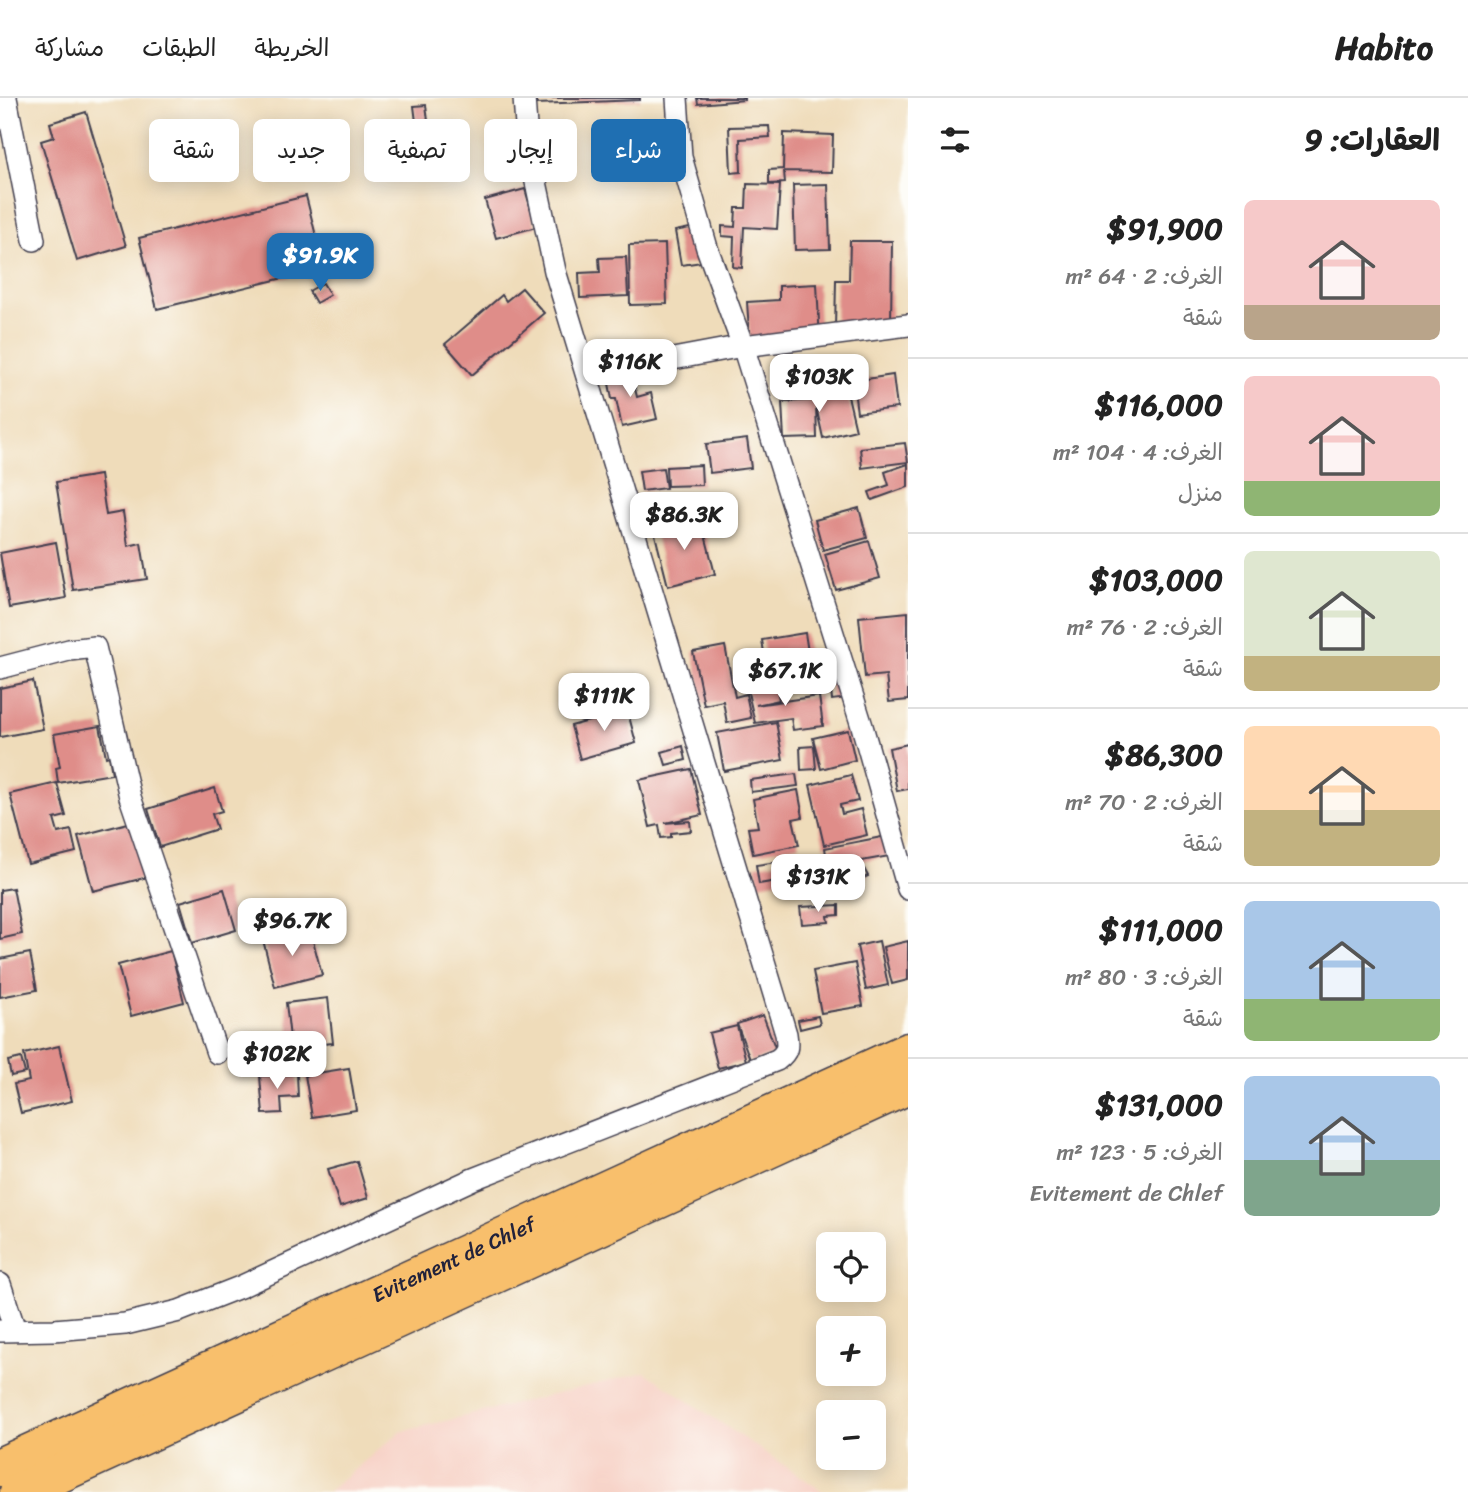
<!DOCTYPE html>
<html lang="ar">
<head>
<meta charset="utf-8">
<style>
  :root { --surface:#fff; --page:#f6f6f6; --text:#222; --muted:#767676; --line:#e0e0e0; --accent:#1f6fb2 }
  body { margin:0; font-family:Sriracha,"Playpen Sans Arabic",sans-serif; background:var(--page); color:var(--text); direction:rtl; height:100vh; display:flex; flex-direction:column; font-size:26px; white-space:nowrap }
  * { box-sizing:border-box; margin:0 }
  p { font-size:23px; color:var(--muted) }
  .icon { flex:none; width:38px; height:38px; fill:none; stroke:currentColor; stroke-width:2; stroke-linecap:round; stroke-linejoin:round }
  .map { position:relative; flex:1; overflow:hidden; direction:ltr }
  .sheet { display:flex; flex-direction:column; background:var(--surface); width:560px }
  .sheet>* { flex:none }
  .hud { position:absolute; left:21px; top:21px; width:665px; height:63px; direction:rtl; display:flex; gap:14px }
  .fabs { position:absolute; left:816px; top:1134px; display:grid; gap:14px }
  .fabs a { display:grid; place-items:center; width:70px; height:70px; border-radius:10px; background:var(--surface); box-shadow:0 4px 18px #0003; font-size:35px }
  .price { position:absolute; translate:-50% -60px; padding:0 16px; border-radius:14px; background:#fff; color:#222; font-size:23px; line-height:46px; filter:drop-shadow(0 2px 4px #0008) }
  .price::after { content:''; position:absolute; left:50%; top:42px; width:21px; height:16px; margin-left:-10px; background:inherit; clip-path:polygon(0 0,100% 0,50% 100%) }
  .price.on { background:var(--accent); color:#fff }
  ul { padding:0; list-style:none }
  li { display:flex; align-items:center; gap:21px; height:175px; padding:0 28px }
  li+li { border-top:2px solid var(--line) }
  li span { display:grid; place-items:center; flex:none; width:196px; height:140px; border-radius:10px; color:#555 }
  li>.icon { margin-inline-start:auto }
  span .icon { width:84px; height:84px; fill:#fffc; stroke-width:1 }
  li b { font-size:30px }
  h2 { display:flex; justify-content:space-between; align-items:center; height:84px; padding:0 28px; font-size:30px }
  .pill { padding:0 24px; border-radius:10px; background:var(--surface); box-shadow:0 4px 18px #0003; font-size:24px; line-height:63px }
  .pill.on { background:var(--accent); color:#fff }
  header { display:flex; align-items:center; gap:42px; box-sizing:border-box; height:98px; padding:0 35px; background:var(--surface); border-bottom:2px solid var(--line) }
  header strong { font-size:33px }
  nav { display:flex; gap:38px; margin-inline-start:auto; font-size:24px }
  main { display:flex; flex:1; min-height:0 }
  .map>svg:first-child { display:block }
  .built { fill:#f7d1c6 }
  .building { fill:#df8d89 }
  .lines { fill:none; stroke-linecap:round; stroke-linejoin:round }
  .street-casing { stroke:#413e4e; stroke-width:24 }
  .highway-casing { stroke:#413e4e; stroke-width:41 }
  .street { stroke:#fff; stroke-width:21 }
  .highway { stroke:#f8bf6c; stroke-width:38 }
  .labels { text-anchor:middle; stroke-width:6; stroke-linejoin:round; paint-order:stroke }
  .street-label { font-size:21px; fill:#22223b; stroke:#fdfcf7 }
</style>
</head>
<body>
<header>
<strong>Habito</strong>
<nav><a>الخريطة</a><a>الطبقات</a><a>مشاركة</a></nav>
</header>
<main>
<section class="sheet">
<h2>العقارات: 9<svg class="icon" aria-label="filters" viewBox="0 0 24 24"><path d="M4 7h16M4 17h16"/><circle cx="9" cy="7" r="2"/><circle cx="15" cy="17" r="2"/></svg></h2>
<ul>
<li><span style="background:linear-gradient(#f6c9c9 75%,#b9a48a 0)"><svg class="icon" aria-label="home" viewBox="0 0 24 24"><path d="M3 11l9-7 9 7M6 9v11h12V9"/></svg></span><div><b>$91,900</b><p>الغرف: 2 · 64 m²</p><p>شقة</p></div></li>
<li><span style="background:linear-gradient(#f6c9c9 75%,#8fb573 0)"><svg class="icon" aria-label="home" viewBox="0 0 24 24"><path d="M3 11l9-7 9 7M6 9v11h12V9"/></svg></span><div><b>$116,000</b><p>الغرف: 4 · 104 m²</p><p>منزل</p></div></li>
<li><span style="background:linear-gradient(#dfe7d0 75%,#c2b280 0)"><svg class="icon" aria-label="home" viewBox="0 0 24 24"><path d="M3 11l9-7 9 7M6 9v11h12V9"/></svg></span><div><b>$103,000</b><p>الغرف: 2 · 76 m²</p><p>شقة</p></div></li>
<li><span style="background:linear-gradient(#ffd9b3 60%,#c2b280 0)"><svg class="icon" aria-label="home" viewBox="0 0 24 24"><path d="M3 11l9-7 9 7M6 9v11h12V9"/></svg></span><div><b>$86,300</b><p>الغرف: 2 · 70 m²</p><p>شقة</p></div></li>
<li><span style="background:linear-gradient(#a9c7e8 70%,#8fb573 0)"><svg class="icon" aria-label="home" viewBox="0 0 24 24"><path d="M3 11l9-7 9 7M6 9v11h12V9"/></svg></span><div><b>$111,000</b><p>الغرف: 3 · 80 m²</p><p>شقة</p></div></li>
<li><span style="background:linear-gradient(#a9c7e8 60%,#7fa58c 0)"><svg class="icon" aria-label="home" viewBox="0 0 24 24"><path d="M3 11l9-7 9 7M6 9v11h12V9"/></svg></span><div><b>$131,000</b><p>الغرف: 5 · 123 m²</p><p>Evitement de Chlef</p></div></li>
</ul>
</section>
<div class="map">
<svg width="908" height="1394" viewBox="0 0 908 1394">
  <rect width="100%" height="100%" fill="#fdfcf7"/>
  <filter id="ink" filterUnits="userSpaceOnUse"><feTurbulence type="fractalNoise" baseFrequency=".0143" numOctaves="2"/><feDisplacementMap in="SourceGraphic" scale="14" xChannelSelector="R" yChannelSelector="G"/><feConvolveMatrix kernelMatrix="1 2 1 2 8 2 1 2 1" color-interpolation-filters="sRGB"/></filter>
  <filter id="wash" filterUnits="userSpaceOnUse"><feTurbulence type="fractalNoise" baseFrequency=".00686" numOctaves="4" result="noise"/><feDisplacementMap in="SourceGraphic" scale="28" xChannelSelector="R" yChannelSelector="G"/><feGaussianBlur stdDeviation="1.57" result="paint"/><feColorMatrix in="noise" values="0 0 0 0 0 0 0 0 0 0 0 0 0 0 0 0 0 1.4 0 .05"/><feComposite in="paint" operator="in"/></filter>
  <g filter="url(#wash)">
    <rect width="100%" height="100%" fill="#efdcba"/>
    <polygon class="built" points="645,1274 824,1394 327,1394 400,1334"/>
    <g id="blocks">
      <g class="building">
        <polygon points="536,0 640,0 640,2 536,6"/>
        <polygon points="697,0 744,0 744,2 698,6"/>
        <polygon points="426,7 429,31 416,32 418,45 405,46 403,26 416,24 414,8"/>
        <polygon points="86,14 126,148 77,163 41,43 54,39 50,25"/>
        <polygon points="769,28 770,39 740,41 741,74 731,75 729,29"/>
        <polygon points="784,35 833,37 832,74 784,73 785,85 769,86 769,72 783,71"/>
        <polygon points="747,86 780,87 777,131 744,129 742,170 733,169 734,139 722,138 722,128 735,129 736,110 746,110"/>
        <polygon points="828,86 830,151 795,152 793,87"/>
        <polygon points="525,91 536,129 496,140 485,102"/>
        <polygon points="306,98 324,170 157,211 139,140"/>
        <polygon points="695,129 702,164 681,167 675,133"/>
        <polygon points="850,143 892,143 891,228 835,231 836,182 849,182"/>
        <polygon points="665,146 667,206 630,207 629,147"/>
        <polygon points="626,159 628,198 580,200 579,175 600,174 599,160"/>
        <polygon points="323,185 330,197 316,205 309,193"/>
        <polygon points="817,186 820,243 750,246 747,204 779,202 779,188"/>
        <polygon points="522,190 544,215 472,277 445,246 502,197 506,203"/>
        <polygon points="630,270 637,299 651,295 657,321 622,329 616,301 612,301 607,275"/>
        <polygon points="893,277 897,310 857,315 853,283"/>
        <polygon points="845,285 856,332 823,340 816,308 817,340 784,341 782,304 814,302 812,293"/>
        <polygon points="747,341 751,370 710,375 706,346"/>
        <polygon points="905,345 908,364 862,370 860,350"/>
        <polygon points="908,366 908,389 872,402 869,394 889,387 885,374"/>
        <polygon points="701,367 702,387 667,388 666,369"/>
        <polygon points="663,370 666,390 642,393 639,373"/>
        <polygon points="100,377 106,417 123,414 128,448 141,445 147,481 73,492 56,384"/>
        <polygon points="859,410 867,440 823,452 815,422"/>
        <polygon points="701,421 715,476 668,488 654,433"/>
        <polygon points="869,443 880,480 836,492 825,456"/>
        <polygon points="56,444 66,500 9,510 0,455"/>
        <polygon points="908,514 908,602 889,604 886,577 865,579 859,519"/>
        <polygon points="805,535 809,560 766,567 762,542"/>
        <polygon points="725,548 735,599 746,596 751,620 727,625 723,603 704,607 693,554"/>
        <polygon points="799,563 806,584 782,593 774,572"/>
        <polygon points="845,572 848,600 832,602 829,573"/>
        <polygon points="33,583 43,631 0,639 0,590"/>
        <polygon points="776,585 779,602 756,607 819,598 823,628 793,632 791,620 755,625 747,590"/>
        <polygon points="626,607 636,645 580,661 571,628 593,622 592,617"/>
        <polygon points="776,624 783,662 724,673 717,635"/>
        <polygon points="100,628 106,659 109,658 112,676 58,685 56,670 60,669 54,636"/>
        <polygon points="848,632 855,662 821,671 813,640"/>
        <polygon points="908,646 908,691 897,693 889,650"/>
        <polygon points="683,648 686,662 666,667 662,654"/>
        <polygon points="814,648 816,671 801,672 800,649"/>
        <polygon points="691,671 702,717 665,725 690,723 691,733 671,735 671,739 661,740 659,727 650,729 639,682"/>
        <polygon points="796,676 798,688 751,694 750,682"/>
        <polygon points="851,677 858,703 840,707 842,716 861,711 867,737 824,747 810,687"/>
        <polygon points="57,685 66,718 54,721 58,735 71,732 76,754 28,766 10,696"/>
        <polygon points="215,690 222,713 212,716 217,731 160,749 148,711"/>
        <polygon points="798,692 803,719 793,721 799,747 753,756 748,730 758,729 753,701"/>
        <polygon points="132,724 148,779 93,793 78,738"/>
        <polygon points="892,737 895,757 828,769 825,750"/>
        <polygon points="791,762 794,780 759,786 756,767"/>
        <polygon points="862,767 868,778 837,792 832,781"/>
        <polygon points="13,790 22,836 0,841 0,792"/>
        <polygon points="224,791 236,832 192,845 180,804"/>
        <polygon points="839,807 839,817 828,818 829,824 802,826 800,809"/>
        <polygon points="310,831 322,877 275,889 263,842"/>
        <polygon points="879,843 888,887 866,892 857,848"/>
        <polygon points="908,843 908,882 892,886 883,849"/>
        <polygon points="171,853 184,904 131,918 118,867"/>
        <polygon points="30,855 37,892 0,899 0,861"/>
        <polygon points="855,865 863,908 821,915 813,873"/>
        <polygon points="328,900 333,945 291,949 286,905"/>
        <polygon points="763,917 777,955 751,964 737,926"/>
        <polygon points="818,918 820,926 800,931 798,922"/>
        <polygon points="737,928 746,963 718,970 709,935"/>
        <polygon points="59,948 72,1003 21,1015 14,986 29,983 24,956"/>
        <polygon points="21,960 25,975 11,978 8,963"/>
        <polygon points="349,970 356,1012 312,1019 305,977"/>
        <polygon points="297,976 298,999 281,1000 282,1015 263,1016 260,978"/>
        <polygon points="357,1063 368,1100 340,1109 328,1071"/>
      </g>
    </g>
  </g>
  <g filter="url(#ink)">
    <use href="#blocks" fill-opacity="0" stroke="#413e4e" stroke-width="2"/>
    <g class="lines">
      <defs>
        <g id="street">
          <polyline points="6,0 34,142"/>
          <polyline points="677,0 681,59 707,150 743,248 862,628 908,791"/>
          <polyline points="587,277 743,248 908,227"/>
          <polyline points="0,570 69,552 95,549 130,699 217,955"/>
          <polyline points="0,1186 15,1232"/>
          <path d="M 0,1233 L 54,1232 L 125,1226 L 179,1213 L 240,1189 L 473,1081 L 777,962 C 788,954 788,949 786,936 L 555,173 L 527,42 L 524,0"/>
        </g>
        <g id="highway">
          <path id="s1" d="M 0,1369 L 908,954"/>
          <polyline points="19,1394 908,987"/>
        </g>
      </defs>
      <use href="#street" class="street-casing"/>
      <use href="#highway" class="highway-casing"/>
      <use href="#street" class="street"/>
      <use href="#highway" class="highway"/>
    </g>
  </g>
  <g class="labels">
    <g class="street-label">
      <text dy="7" stroke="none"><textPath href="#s1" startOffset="499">Evitement de Chlef</textPath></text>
    </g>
  </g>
</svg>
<div class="fabs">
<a><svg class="icon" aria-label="locate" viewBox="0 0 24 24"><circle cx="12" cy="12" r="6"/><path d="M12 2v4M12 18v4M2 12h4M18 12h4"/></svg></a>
<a>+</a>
<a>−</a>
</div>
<b class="price on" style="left:320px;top:195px">$91.9K</b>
<b class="price" style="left:630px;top:301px">$116K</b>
<b class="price" style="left:819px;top:316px">$103K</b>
<b class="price" style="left:684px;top:454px">$86.3K</b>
<b class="price" style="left:785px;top:610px">$67.1K</b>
<b class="price" style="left:604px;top:635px">$111K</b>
<b class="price" style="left:818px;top:816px">$131K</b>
<b class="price" style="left:292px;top:860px">$96.7K</b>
<b class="price" style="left:277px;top:993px">$102K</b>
<div class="hud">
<a class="pill on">شراء</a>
<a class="pill">إيجار</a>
<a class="pill">تصفية</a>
<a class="pill">جديد</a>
<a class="pill">شقة</a>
</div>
</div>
</main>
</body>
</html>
